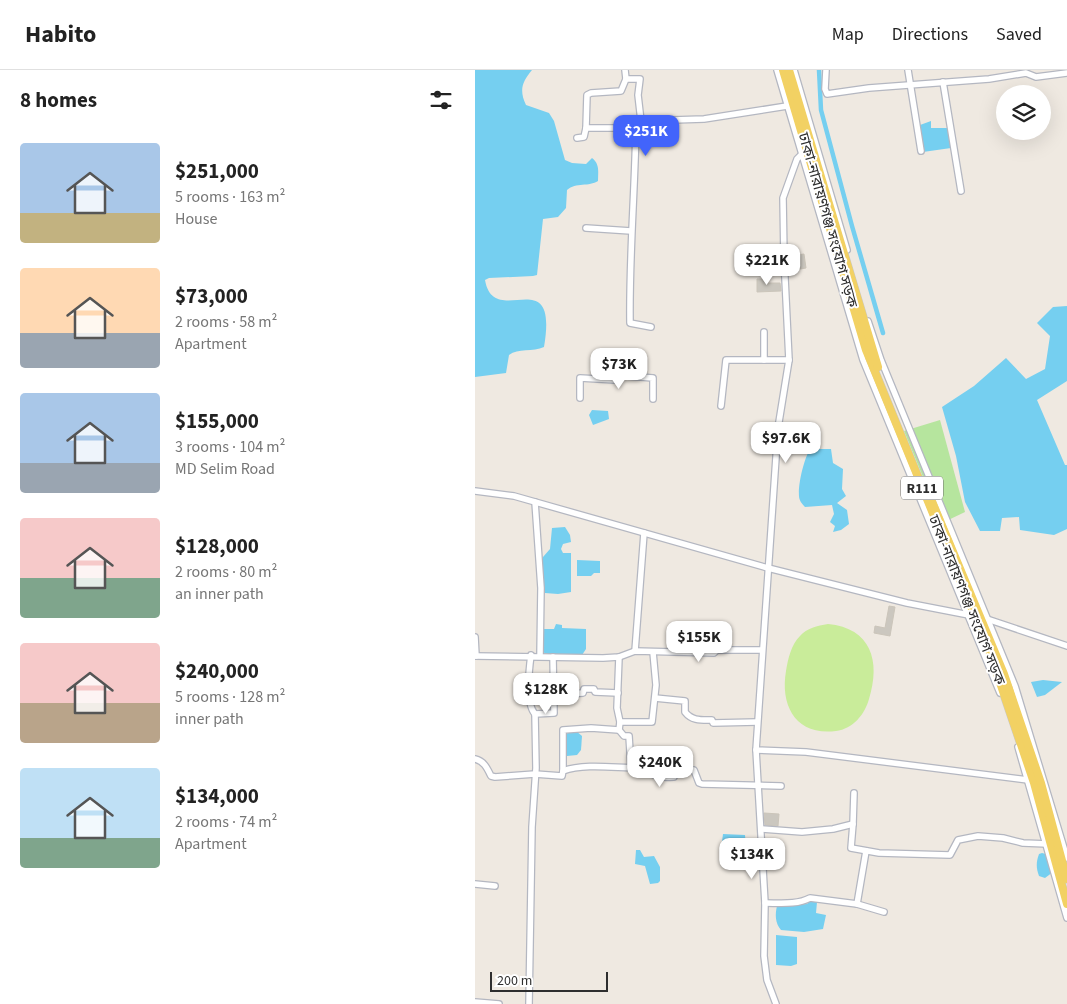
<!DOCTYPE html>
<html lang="en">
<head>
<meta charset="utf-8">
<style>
  :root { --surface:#fff; --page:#f6f6f6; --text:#222; --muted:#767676; --line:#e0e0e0; --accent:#4264fb }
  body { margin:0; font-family:"Source Sans 3","Noto Sans Bengali",sans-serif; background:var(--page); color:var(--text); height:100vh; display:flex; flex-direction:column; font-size:19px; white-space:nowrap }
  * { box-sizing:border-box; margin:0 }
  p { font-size:16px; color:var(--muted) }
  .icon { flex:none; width:28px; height:28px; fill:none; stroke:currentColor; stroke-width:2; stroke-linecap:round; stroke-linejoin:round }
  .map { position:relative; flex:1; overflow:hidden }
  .panel { display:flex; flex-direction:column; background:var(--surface); width:475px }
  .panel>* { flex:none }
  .fabs { position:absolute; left:521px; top:15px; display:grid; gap:10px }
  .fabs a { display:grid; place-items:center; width:55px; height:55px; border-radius:50%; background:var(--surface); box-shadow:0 5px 20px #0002; font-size:25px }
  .scale { position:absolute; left:15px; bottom:12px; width:118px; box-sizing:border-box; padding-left:5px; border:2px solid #2e2e2e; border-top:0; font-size:14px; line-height:18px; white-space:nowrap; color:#2e2e2e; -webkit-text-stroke:4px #fff; paint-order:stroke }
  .price { position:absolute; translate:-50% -42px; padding:0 11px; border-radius:10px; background:#fff; color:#222; font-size:16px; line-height:32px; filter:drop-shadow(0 1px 2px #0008) }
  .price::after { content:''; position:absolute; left:50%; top:30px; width:15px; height:11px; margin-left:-8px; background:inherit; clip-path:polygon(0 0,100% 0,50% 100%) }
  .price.on { background:var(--accent); color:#fff }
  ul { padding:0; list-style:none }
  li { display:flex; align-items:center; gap:15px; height:125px; padding:0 20px }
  li span { display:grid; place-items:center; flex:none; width:140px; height:100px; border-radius:5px; color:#555 }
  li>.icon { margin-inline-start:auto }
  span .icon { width:60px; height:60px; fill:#fffc; stroke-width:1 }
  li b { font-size:21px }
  h2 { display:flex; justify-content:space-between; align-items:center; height:60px; padding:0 20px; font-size:21px }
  header { display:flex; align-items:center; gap:30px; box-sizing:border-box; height:70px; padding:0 25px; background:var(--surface); border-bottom:1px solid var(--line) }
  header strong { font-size:24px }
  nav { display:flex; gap:28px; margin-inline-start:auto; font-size:18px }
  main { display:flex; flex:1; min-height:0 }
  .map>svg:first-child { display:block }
  .green { fill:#b6e59e }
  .pitch { fill:#c9ec9a }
  .water { fill:#75cff0 }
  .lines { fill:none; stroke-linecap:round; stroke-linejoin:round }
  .canal { stroke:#75cff0; stroke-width:4.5 }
  .building { fill:#cbc7bf; stroke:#cbc5ba }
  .minor-casing { stroke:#b4b7c1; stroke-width:8 }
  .major-casing { stroke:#c9c9c9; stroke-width:9 }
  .minor { stroke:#fff; stroke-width:5.5 }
  .major { stroke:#f2d163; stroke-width:8 }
  .labels { text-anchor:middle; stroke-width:4; stroke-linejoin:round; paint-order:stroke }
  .shield { fill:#fff; stroke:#6d6d6d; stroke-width:1 }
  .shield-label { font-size:14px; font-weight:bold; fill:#2e2e2e }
  .street-label { font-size:15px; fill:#2e2e2e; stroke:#fff }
</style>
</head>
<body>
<header>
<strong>Habito</strong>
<nav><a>Map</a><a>Directions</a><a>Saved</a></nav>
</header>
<main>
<section class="panel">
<h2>8 homes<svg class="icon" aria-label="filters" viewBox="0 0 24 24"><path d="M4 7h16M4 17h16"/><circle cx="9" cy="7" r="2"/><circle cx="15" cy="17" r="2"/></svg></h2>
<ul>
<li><span style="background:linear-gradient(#a9c7e8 70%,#c2b280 0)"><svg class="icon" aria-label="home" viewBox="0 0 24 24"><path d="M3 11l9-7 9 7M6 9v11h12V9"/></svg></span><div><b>$251,000</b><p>5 rooms · 163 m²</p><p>House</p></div></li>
<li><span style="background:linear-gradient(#ffd9b3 65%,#9aa5b1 0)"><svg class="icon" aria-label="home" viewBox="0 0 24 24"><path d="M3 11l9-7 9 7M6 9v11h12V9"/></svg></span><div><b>$73,000</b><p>2 rooms · 58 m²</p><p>Apartment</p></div></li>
<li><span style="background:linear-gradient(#a9c7e8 70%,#9aa5b1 0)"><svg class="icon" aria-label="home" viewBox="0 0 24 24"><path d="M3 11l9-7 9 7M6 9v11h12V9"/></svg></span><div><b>$155,000</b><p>3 rooms · 104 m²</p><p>MD Selim Road</p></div></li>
<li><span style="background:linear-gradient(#f6c9c9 60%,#7fa58c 0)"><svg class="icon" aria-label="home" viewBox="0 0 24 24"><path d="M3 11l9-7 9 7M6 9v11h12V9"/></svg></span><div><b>$128,000</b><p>2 rooms · 80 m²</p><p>an inner path</p></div></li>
<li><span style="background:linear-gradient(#f6c9c9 60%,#b9a48a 0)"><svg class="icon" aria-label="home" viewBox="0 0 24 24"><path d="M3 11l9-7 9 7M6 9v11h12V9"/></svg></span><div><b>$240,000</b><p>5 rooms · 128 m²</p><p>inner path</p></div></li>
<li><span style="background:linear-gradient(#bfe0f5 70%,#7fa58c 0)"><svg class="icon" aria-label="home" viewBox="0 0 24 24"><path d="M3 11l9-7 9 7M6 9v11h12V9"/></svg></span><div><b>$134,000</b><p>2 rooms · 74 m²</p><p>Apartment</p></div></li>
</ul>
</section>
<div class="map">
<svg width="592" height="934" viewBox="0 0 592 934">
  <rect width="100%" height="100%" fill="#efe9e1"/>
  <polygon class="green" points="465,350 490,442 467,453 429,361"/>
  <path class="pitch" d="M 353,554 C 396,558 406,591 394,629 C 390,644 378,659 361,661 C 321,666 305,636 311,601 C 313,589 316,575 325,566 C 332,558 342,556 353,554 Z"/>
  <g class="water">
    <path d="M 0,0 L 57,0 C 47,12 44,20 51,35 L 74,43 L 79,51 L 90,90 L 97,93 L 111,94 L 117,88 C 125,94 123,102 123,111 C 114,117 101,112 92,120 L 91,138 L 83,147 L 68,149 L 62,205 L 58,206 L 14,208 L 10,210 C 19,261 84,189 69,277 C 58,282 43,278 34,285 L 31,303 L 0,307 Z"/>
    <polygon points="456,51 456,58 473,58 476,78 448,82 445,55"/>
    <polygon points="592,236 592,311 562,330 590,395 592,395 592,459 579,465 545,460 544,447 527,448 525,461 505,461 490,432 481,386 467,337 499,316 531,288 551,309 570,299 575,266 562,253 578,237"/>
    <polygon points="117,340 133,341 134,349 118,355 114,345"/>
    <path d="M 335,379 L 356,379 L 358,393 L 368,399 L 367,419 L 371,426 L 362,433 L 372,440 L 374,454 L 366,460 L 358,462 L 360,456 L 355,452 L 359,444 L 357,435 L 330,437 C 327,434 324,430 324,426 C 323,414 329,389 335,379 Z"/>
    <polygon points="90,457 95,465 96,472 88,474 86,479 88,483 96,483 96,522 83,524 70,523 66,502 68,487 75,479 77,458"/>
    <polygon points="102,490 125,491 125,503 119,503 116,506 102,506"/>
    <polygon points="81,554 87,555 87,558 111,559 111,579 107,585 78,585 66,582 68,559 79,559"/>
    <polygon points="568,610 587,612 570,625 562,627 556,612"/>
    <polygon points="101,661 107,666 106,680 102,685 92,686 89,684 90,664"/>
    <polygon points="248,764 270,765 271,776 269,778 246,779"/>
    <polygon points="161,780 165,780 169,787 179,786 185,797 185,811 183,813 175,814 170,796 160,794"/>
    <path d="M 567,783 L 571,784 L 578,802 L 570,808 L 564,806 C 561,798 561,792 564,784 Z"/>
    <path d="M 336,830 L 342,832 L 341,843 L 351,845 L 348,859 L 329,862 L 306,860 C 300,853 300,844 302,836 L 332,834 Z"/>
    <polygon points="301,865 322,867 322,894 316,896 301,895"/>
  </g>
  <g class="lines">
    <polyline class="canal" points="344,0 346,40 377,156 408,263"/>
  </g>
  <g class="building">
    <polygon points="329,184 331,198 314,201 314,186"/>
    <polygon points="282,209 292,209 292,213 305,213 306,221 282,222"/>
    <polygon points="414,536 420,537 415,566 399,563 400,556 410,558"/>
    <polygon points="289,743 304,744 303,756 290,755"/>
  </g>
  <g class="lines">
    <defs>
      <g id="minor">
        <polyline points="150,0 151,9"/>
        <polyline points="302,0 388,290 525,623"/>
        <polyline points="319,0 372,180"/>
        <polyline points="351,0 350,19 352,24 394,18 514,9 551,3 561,7 592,3"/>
        <polyline points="433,0 446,81"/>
        <polyline points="468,12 486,121"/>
        <polyline points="161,55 139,58 111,58 112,25 116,23 146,21 151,9 165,9 163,25 166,51"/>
        <polyline points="102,68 109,67 111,58"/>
        <polyline points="111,158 156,161"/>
        <polyline points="393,251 406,290 540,616 592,788"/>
        <path d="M 176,257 L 155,253 C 154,187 160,121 161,55 L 166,51 L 229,49 L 312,36"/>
        <polyline points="289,290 314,290 309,188 308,128 322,89 328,83"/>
        <polyline points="314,290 303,358 281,680 331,682 553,710"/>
        <polyline points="105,328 105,308 140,310 140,305 178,308 178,329"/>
        <polyline points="246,336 251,290 289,290 289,262"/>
        <polyline points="0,421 39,426 293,498 432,533 494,545"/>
        <polyline points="60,432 66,518 65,586"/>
        <polyline points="509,548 592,576"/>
        <polyline points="0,567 1,586"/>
        <polyline points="160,581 169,463"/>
        <polyline points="0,586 128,588 144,587 160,581 239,583 242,580 287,580"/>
        <polyline points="144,587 142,638 145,652 144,660"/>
        <polyline points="78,625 108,623 109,619 119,619 120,622 143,623"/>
        <path d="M 180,628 L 210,631 L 210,642 C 217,651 226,650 237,650 L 238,653 L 282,652"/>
        <polyline points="60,644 79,643 78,587"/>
        <polyline points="145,652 177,652 181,615 178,582"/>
        <polyline points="543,677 592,848"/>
        <polyline points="281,680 290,833 289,886 292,910 301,934"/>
        <path d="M 0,689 C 9,691 12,698 16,706 L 20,707 L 60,704 L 87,706 L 88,701 C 110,693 140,698 163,698 C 171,700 175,704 182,706 C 188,708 193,707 199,707 L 201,700 L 219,700 L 224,713 L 227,714 L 306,716"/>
        <polyline points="88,701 88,660 116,658 144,660 149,666 154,666 156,698"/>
        <polyline points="378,754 379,723"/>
        <polyline points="287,759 327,762 358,759 378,754 376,778 404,783 475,785 483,770 503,766 528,768 548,773 573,774"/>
        <polyline points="0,814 20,816"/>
        <path d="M 290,833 C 305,833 322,835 335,828 L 382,834 L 409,842"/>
        <polyline points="382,834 391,781"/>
        <polyline points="0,932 24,934"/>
        <path d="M 54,934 L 57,757 L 61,698 L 60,644 C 50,633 54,600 56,585"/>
      </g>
      <g id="major">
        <polyline points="308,0 391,280 515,583 559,713 592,834"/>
        <polyline points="314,0 403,297"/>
        <polyline points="451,417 529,604 566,713 592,809"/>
      </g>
    </defs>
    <use href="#minor" class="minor-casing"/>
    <use href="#major" class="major-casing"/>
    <use href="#minor" class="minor"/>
    <use href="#major" class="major"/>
  </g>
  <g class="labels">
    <rect class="shield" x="426" y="406.5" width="42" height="23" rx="4"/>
    <g class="shield-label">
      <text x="447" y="423">R111</text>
    </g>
    <g class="street-label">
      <text transform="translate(353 150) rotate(74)" y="5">ঢাকা-নারায়ণগঞ্জ সংযোগ সড়ক</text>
      <text transform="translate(492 530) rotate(68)" y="5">ঢাকা-নারায়ণগঞ্জ সংযোগ সড়ক</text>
    </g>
  </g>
</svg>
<div class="fabs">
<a><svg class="icon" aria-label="layers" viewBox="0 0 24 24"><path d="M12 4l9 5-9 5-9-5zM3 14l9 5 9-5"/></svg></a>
</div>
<div class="scale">200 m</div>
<b class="price on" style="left:171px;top:87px">$251K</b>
<b class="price" style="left:292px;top:216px">$221K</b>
<b class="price" style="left:144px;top:320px">$73K</b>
<b class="price" style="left:311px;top:394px">$97.6K</b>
<b class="price" style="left:224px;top:593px">$155K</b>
<b class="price" style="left:71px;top:645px">$128K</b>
<b class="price" style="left:185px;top:718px">$240K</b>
<b class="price" style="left:277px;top:810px">$134K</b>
</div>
</main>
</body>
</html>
